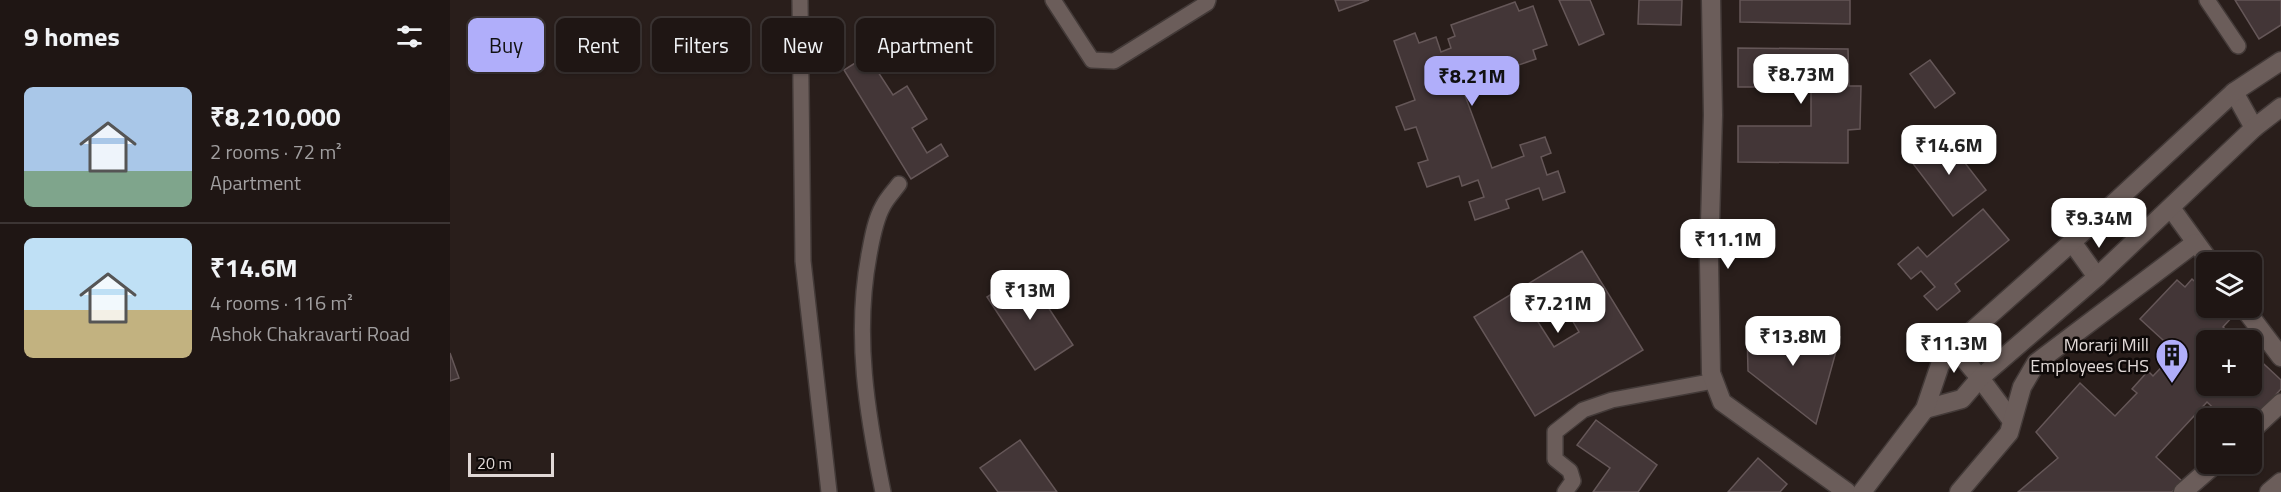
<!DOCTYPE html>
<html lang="en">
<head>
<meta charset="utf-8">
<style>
  :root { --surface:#1f1614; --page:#271f1d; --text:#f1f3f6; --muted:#a19fa0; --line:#3c3534; --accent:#b0aefa }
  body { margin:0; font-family:"Titillium Web",sans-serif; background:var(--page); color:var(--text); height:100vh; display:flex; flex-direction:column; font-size:22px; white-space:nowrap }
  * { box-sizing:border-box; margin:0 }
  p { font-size:20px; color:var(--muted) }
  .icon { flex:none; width:33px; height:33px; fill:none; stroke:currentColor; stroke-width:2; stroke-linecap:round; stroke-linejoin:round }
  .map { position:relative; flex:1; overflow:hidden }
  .side { display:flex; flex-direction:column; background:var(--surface); width:450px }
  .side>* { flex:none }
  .banner { position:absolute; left:18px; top:18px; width:570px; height:54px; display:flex; gap:12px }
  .buttons { position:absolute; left:1746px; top:252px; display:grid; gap:12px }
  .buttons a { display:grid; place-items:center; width:66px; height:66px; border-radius:9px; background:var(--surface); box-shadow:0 2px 4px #0004,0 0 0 2px var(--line); font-size:30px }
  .scale { position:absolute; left:18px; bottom:15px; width:86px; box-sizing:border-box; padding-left:6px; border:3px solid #e1d9d7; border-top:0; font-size:16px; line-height:21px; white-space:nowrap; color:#e1d9d7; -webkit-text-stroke:4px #0e0908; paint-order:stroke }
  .price { position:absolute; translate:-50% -51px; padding:0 14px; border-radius:12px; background:#fff; color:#222; font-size:20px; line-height:39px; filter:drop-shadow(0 2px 3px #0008) }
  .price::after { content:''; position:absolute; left:50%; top:36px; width:18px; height:14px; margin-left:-9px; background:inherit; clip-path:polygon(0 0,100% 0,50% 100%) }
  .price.on { background:var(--accent); color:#111 }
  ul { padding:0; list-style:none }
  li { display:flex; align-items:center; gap:18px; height:150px; padding:0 24px }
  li+li { border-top:2px solid var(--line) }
  li span { display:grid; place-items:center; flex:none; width:168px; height:120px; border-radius:9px; color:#555 }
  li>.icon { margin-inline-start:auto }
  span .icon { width:72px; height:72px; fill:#fffc; stroke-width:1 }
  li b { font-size:26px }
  h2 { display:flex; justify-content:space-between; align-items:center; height:72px; padding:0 24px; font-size:26px }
  .pill { padding:0 21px; border-radius:9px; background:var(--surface); box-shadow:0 2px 4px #0004,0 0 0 2px var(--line); font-size:21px; line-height:54px }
  .pill.on { background:var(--accent); color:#111 }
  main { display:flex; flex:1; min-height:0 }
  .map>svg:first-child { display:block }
  .building { fill:#433637; stroke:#655758; stroke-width:1.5; fill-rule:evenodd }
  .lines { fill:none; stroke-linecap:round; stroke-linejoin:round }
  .lane-casing { stroke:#433a38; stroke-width:18 }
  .street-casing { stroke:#433a38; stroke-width:21 }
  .lane { stroke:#6b5d5a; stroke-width:15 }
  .street { stroke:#6b5d5a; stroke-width:18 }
  .labels { text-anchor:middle; stroke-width:5; stroke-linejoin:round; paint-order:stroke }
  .poi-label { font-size:18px; fill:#e1d9d7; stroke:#0e0908; text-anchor:end }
</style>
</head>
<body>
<main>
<section class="side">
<h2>9 homes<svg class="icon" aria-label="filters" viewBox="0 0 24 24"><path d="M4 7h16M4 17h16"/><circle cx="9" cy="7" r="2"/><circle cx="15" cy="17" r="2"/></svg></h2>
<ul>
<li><span style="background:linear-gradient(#a9c7e8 70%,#7fa58c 0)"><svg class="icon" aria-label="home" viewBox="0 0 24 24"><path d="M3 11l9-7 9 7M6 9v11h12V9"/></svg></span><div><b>₹8,210,000</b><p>2 rooms · 72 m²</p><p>Apartment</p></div></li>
<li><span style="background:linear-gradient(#bfe0f5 60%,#c2b280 0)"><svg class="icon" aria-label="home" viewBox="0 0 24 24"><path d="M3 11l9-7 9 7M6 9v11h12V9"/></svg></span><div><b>₹14.6M</b><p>4 rooms · 116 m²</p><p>Ashok Chakravarti Road</p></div></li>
</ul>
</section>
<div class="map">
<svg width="1831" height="492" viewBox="0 0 1831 492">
  <rect width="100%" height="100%" fill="#291e1b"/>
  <g class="building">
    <polygon points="885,0 919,0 889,11"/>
    <polygon points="1109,0 1140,0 1154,34 1129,45"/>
    <polygon points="1189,0 1232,0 1231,25 1188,24"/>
    <polygon points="1290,0 1400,0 1400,24 1290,22"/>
    <polygon points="1785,0 1831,0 1831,25 1809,39"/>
    <polygon points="1065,2 1069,11 1083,6 1097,45 1083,50 1086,59 1057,69 1053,58 1007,74 1042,168 1074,156 1070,145 1095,137 1101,153 1091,157 1097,175 1108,171 1115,192 1093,200 1089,188 1056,200 1059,208 1025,220 1019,202 1034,197 1028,180 1012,186 1009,176 977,187 968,163 978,160 966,127 955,130 946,107 965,100 944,41 965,33 969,43 986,37 991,52 1001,48 998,39 1005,36 1001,25"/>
    <polygon points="432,46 443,63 428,72 443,95 457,86 477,119 462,128 477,153 491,144 498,156 461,179 394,70"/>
    <polygon points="1288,48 1398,49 1399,86 1411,86 1410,129 1398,130 1398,163 1288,162 1288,126 1361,126 1361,87 1288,87"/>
    <polygon points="1480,60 1505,93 1485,108 1460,74"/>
    <polygon points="1494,136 1536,190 1503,216 1461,161"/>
    <polygon points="1533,209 1559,240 1505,284 1510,291 1487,310 1474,296 1485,287 1471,271 1461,279 1448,264 1468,247 1477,257"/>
    <path d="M 1132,251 L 1193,350 L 1085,416 L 1024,317 ZM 1114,306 L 1129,332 L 1104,347 L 1088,322 Z"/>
    <polygon points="575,272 623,345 585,370 537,297"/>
    <polygon points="1742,279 1756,292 1756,308 1774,308 1783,316 1773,327 1788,340 1756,340 1756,386 1802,386 1802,353 1831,380 1831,389 1802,421 1802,418 1774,418 1757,402 1706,457 1732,481 1722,492 1568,492 1608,458 1586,432 1630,383 1665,416 1687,393 1682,389 1698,371 1703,376 1726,352 1690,319 1727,280 1735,287"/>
    <polygon points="1297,331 1390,337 1366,424 1298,371"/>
    <polygon points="0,353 9,378 0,381"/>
    <polygon points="1146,420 1207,465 1188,492 1143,492 1160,468 1127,445"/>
    <polygon points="570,440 607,492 548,492 530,468"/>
    <polygon points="1308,458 1337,484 1330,492 1278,492"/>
  </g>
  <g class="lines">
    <defs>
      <g id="lane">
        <polyline points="350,0 353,261 379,492"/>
        <polyline points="603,0 642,60 664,61 757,3 758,0"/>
        <polyline points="1757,0 1788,46"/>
        <path d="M 433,492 C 417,414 404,335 419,255 C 422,239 425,220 433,206 C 437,198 444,191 449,184"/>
        <polyline points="1115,492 1123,481 1120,471 1105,459 1105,432 1133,410 1162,400 1264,381"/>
      </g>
      <g id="street">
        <polyline points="1261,0 1263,115 1259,260 1261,373 1272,402 1397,492"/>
        <polyline points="1784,92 1804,128"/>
        <polyline points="1721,208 1760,262"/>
        <polyline points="1622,242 1647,277"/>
        <polyline points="1794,308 1831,357"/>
        <polyline points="1504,347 1530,378 1562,421"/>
        <polyline points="1475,409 1512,399 1530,378 1647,277 1804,128 1831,107"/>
        <polyline points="1802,430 1831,403"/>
        <polyline points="1412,492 1475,409 1490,365 1504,347 1622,242 1784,92 1831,61"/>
        <polyline points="1509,492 1559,433 1572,387 1586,363 1745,243"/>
        <polyline points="1733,492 1765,464"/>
        <polyline points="1819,492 1831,482"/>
      </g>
    </defs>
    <use href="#lane" class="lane-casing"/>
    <use href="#street" class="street-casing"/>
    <use href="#lane" class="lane"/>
    <use href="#street" class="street"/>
  </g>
  <defs>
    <symbol id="building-pin" viewBox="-11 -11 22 30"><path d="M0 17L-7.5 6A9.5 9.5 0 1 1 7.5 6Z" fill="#b0aefa" stroke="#0e0908"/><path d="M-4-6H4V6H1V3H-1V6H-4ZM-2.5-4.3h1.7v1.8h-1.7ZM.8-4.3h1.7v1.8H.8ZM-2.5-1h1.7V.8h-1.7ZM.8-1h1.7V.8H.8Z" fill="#111"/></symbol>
  </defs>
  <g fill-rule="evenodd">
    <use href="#building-pin" x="1703" y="336" width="38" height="52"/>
  </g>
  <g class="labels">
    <g class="poi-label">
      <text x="1699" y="351">Morarji Mill<tspan x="1699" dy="21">Employees CHS</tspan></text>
    </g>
  </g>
</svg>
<div class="buttons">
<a><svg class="icon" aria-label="layers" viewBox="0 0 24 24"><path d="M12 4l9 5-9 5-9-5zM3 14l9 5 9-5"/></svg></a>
<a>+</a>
<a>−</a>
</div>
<div class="scale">20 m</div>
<b class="price" style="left:1351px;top:105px">₹8.73M</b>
<b class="price on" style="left:1022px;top:107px">₹8.21M</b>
<b class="price" style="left:1499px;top:176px">₹14.6M</b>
<b class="price" style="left:1649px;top:249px">₹9.34M</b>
<b class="price" style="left:1278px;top:270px">₹11.1M</b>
<b class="price" style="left:580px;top:321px">₹13M</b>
<b class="price" style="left:1108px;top:334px">₹7.21M</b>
<b class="price" style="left:1343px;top:367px">₹13.8M</b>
<b class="price" style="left:1504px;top:374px">₹11.3M</b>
<div class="banner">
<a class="pill on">Buy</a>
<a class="pill">Rent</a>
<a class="pill">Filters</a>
<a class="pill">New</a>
<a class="pill">Apartment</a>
</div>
</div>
</main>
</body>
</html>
